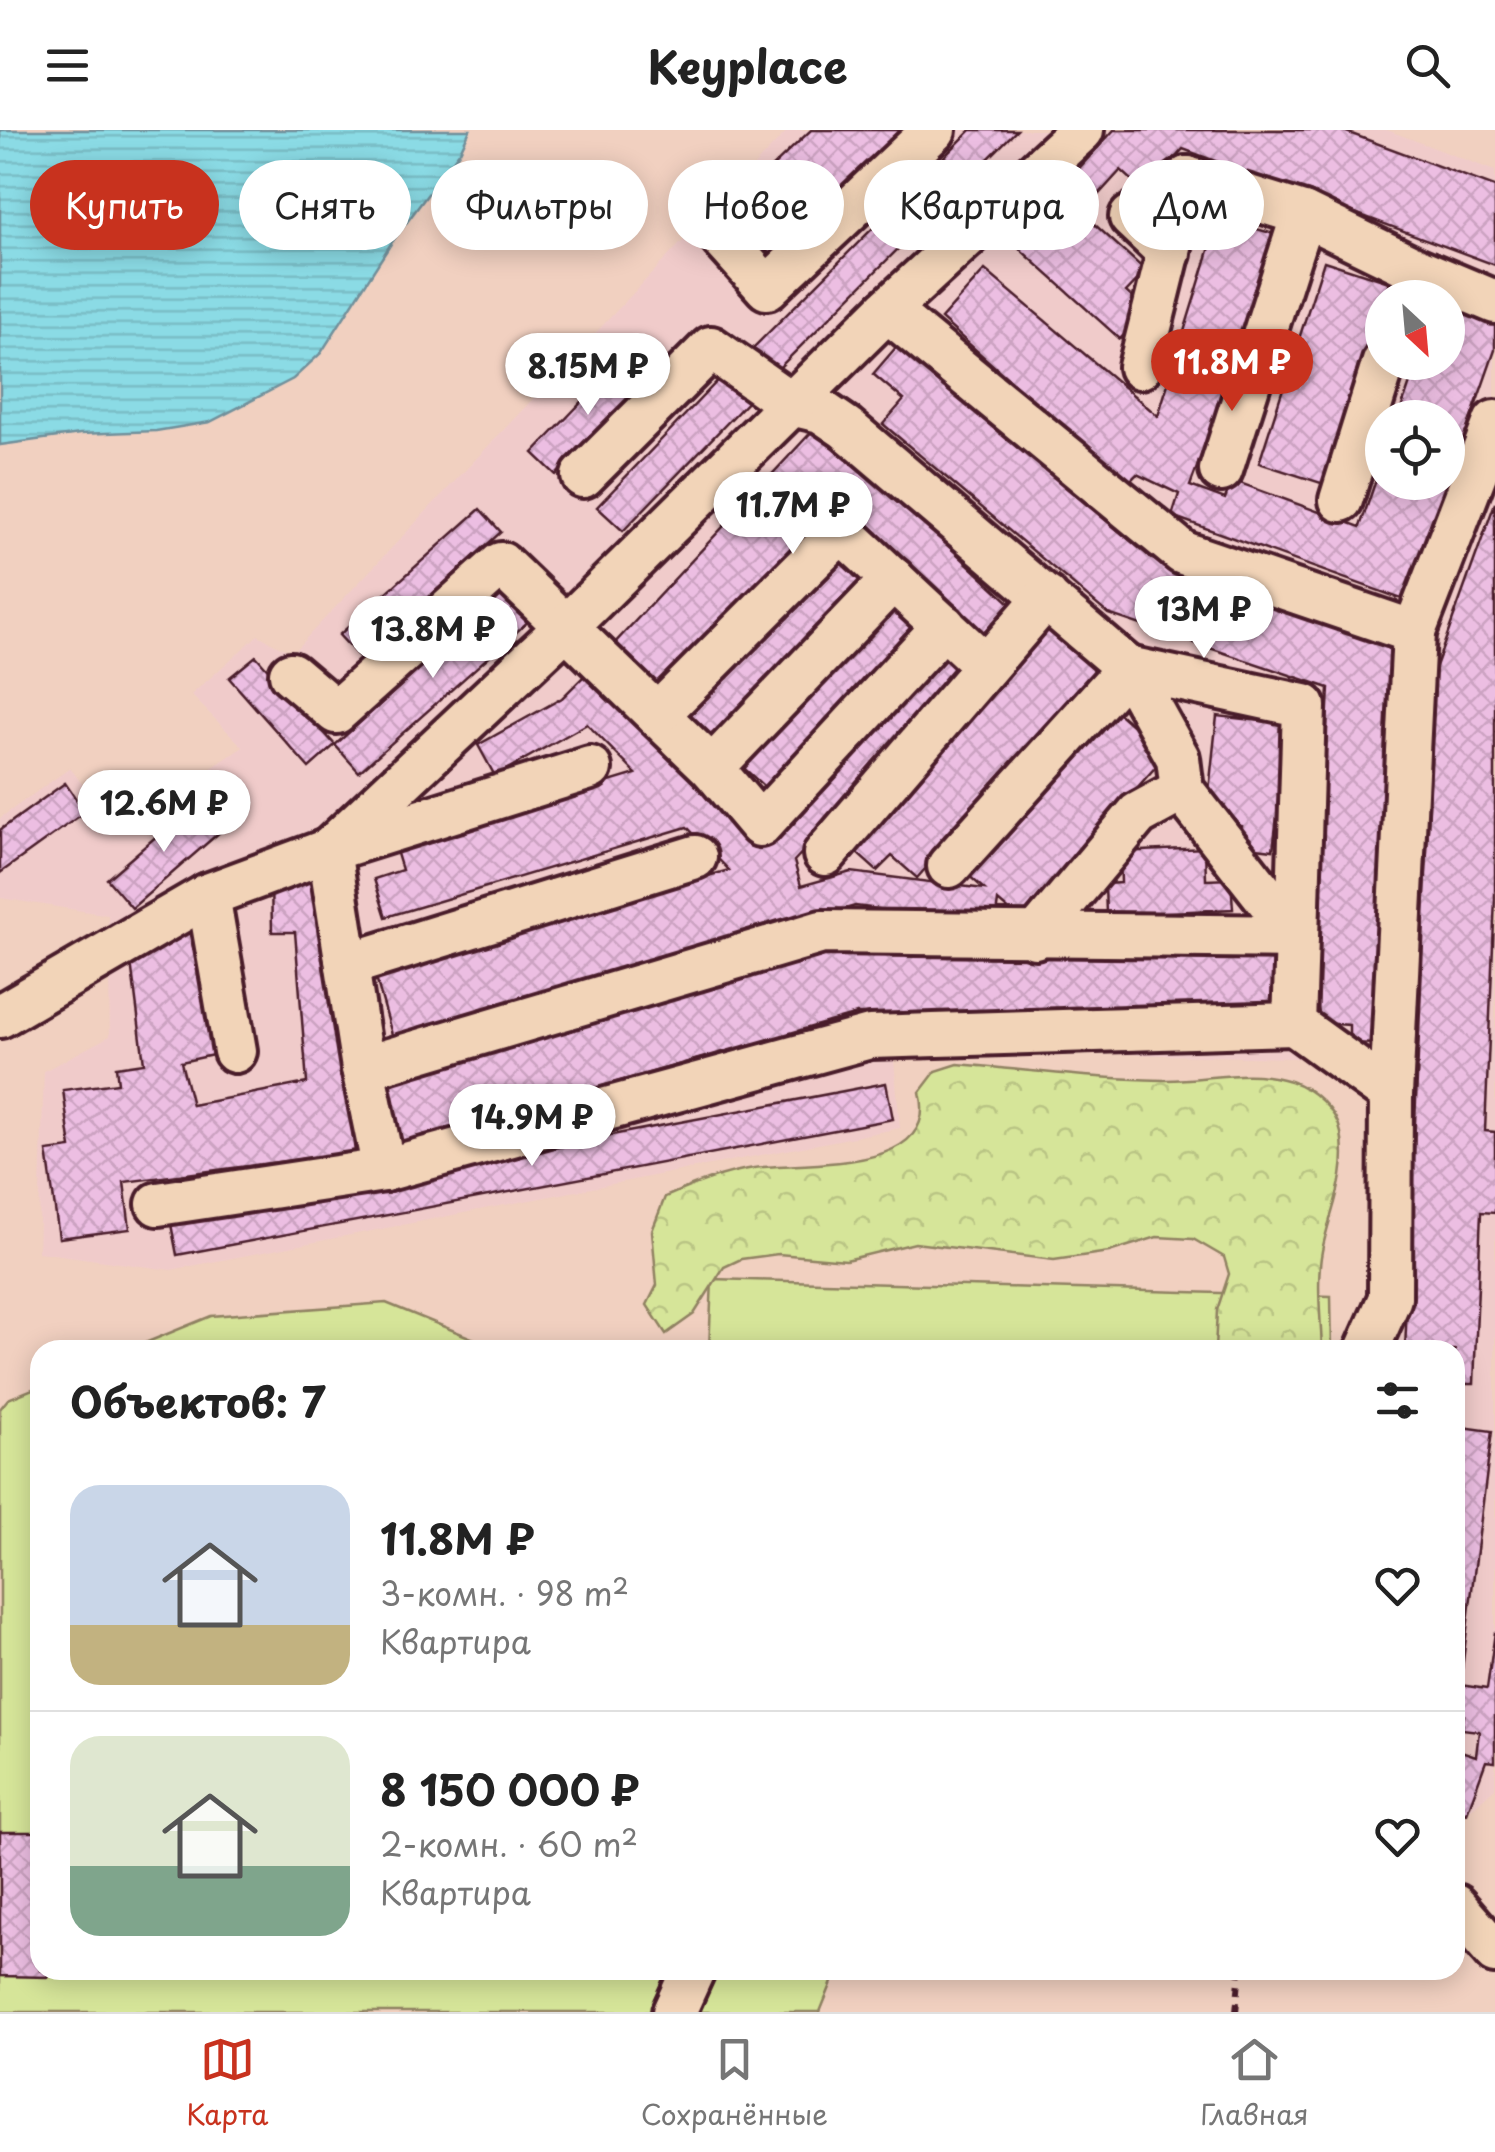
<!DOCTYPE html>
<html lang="ru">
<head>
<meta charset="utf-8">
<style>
  :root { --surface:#fff; --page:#f2f2f2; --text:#222; --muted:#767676; --line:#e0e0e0; --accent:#c8321e }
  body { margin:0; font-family:"Playpen Sans",sans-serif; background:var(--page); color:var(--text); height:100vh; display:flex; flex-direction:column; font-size:38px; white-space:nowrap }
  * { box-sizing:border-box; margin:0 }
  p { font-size:32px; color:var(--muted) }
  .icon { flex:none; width:55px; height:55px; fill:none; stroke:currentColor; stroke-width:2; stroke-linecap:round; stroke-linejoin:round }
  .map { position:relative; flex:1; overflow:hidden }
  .panel { position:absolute; left:30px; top:1210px; width:1435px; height:640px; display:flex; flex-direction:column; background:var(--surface); border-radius:30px; box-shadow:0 5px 25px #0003 }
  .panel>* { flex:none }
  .banner { position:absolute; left:30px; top:30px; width:1435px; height:90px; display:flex; gap:20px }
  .needle { width:65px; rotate:154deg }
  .tools { position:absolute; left:1365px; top:150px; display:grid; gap:20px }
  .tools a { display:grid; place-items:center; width:100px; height:100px; border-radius:50%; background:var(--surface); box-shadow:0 5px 25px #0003; font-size:50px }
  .price { position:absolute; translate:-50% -85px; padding:0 22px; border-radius:35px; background:#fff; color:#222; font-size:32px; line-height:65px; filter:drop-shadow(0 2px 5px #0008) }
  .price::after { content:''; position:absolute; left:50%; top:60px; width:30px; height:22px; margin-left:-15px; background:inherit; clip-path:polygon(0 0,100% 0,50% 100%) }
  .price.active { background:var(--accent); color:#fff }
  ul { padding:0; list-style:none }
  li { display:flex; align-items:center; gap:30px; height:250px; padding:0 40px }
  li+li { border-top:2px solid var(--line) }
  li span { display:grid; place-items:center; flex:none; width:280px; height:200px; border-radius:30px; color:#555 }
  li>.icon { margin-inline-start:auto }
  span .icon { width:120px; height:120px; fill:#fffc; stroke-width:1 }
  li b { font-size:42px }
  h2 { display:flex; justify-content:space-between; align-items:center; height:120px; padding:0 40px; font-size:42px }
  .chip { padding:0 35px; border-radius:45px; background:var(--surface); box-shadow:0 5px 25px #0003; font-size:35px; line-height:90px }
  .chip.active { background:var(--accent); color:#fff }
  header { display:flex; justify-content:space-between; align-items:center; height:130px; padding:0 40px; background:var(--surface); font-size:45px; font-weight:700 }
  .dock { display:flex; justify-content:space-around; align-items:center; height:140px; border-top:2px solid var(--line); background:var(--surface); font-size:28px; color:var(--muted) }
  .dock a { display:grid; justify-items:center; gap:5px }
  .dock .active { color:var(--accent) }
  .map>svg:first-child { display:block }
  .built { fill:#f0cbca; fill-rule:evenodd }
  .grass { fill:#d6e599; stroke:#908262; stroke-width:2.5 }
  .forest { fill:url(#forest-crowns); stroke:#908262; stroke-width:2.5 }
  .water { fill:url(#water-rules); stroke:#71909b; stroke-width:2.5 }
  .building { fill:url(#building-cross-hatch); stroke:#4a1f2b; stroke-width:2.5 }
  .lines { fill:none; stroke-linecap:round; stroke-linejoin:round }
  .minor-casing { stroke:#4a1f2b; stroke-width:50 }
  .path { stroke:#4a1f2b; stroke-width:6; stroke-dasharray:10 8; stroke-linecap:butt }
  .minor { stroke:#f2d4b8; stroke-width:42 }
</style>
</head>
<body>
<header><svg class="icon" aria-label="menu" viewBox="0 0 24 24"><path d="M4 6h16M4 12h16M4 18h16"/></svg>Keyplace<svg class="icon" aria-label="search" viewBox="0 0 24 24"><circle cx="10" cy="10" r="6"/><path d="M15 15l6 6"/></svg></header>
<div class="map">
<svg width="1495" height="1882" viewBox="0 0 1495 1882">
  <defs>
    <pattern id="forest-crowns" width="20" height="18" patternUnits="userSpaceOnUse" patternTransform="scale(2.5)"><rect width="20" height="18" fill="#d6e599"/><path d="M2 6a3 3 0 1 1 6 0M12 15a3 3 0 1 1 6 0" fill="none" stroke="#b9c484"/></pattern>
    <pattern id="water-rules" width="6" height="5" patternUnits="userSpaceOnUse" patternTransform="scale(2.5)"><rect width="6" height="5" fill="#8bdbe5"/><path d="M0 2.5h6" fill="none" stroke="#79bcc5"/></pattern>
    <pattern id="building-cross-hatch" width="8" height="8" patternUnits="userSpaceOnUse" patternTransform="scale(2.5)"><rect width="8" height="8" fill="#ecbee2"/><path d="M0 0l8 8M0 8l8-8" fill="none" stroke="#cca3c2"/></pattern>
  </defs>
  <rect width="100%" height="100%" fill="#f1d0c0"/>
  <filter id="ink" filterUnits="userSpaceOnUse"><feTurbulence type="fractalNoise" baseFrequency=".01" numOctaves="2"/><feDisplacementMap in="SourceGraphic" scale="20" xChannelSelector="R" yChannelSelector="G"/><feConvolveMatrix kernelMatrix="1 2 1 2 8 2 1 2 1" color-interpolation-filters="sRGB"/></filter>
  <g filter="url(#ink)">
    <path class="built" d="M 788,0 L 1387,0 L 1495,41 L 1495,1658 L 1467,1683 L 1455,1682 L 1455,1220 L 1376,1220 L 1378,930 L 893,919 L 900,998 L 171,1140 L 38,1122 L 44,941 L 110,906 L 108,785 L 0,768 L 0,688 L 70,638 L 118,701 L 243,617 L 191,565 L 258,505 L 292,523 ZM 1382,168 L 1448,168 L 1448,232 L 1382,232 ZM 1382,288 L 1448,288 L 1448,352 L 1382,352 Z"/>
    <g class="grass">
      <polygon points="712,1149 1331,1166 1332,1220 709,1220"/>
      <polygon points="386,1173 501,1220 128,1220 211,1186"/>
      <polygon points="40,1256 40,1840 837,1840 820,1882 0,1882 0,1279 8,1269"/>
    </g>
    <path class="forest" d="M 958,934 C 1026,940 1095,949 1163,950 C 1207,951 1246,937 1290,951 C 1312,958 1337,980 1341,1003 C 1349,1046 1330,1080 1322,1121 C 1316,1152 1321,1189 1322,1220 L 1215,1220 L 1217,1180 L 1229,1144 L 1224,1127 L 1193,1109 L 1157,1107 L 1109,1122 L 1054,1130 L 915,1113 L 846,1130 L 778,1124 L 741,1129 L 724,1137 L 694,1184 L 666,1204 L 647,1175 L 657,1155 L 652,1101 L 665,1067 C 695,1054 722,1043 754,1038 C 802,1031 941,1045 920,962 L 936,941 Z"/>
    <polygon class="water" points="0,0 470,0 460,21 392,112 321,223 293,249 210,292 156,301 80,304 0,315"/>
    <g class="building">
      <polygon points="811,0 903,0 772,126 728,79"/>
      <polygon points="971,0 1017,0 773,244 750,221"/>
      <polygon points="1114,0 1341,0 1495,57 1495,135 1183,19 1145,62 1121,40 1082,83 1146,141 1126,162 1146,180 1120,209 1012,112"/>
      <polygon points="1219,88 1281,106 1212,330 1201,326 1190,356 1225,369 1232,350 1360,397 1382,332 1382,352 1448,352 1448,288 1398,288 1417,232 1448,232 1448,169 1495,185 1495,220 1407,471 1172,386 1179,364 1137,344 1127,354 941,189 985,140 1158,286"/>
      <polygon points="1324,131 1389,152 1324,354 1259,333"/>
      <polygon points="898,215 1152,429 1394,510 1378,914 1349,913 1349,895 1322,893 1313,862 1329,558 1108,484 883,294 904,270 873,244"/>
      <polygon points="620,232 643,254 556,345 533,323"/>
      <polygon points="727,241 753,266 623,401 597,377"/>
      <polygon points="818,295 1011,474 983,505 841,373 664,562 613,515"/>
      <polygon points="1495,373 1495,768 1485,1001 1495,1002 1495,1083 1481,1082 1474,1254 1455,1254 1455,1220 1405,1220 1435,539"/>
      <polygon points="480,379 501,402 361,529 339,505"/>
      <polygon points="836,417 868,447 716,611 683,581"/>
      <polygon points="506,461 531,489 359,642 335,615"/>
      <polygon points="889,465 924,498 771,663 735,630"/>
      <polygon points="1047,494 1100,541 917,748 892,726 877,741 849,716"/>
      <polygon points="943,514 972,541 794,731 801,756 851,742 984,759 967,744 1114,579 1166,625 1020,790 998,771 995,793 855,776 393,908 374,841 729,740 687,697 386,787 374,749 402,740 395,717 636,644 587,594 495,646 478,615 562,568 591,539 759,712"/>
      <polygon points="256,526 335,615 309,638 229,548"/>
      <polygon points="1217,586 1288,594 1273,720 1240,716 1242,696 1223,694 1209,661"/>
      <polygon points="65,653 85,682 0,743 0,700"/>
      <polygon points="196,672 221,701 132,778 107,749"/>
      <polygon points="1205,718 1206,750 1231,749 1233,779 1106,785 1105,754 1121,753 1120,722"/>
      <polygon points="327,748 329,822 355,1022 124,1052 130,1099 59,1108 47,1021 71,1018 63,960 118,953 116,937 144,933 130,824 188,798 222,923 181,932 192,975 307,953 295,802 272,802 271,749"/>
      <polygon points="840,821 1274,827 1273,886 857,884 401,1013 383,949"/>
      <polygon points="886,953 893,989 177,1125 170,1089"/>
      <polygon points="1455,1296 1492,1301 1460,1555 1487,1559 1495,1502 1495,1632 1486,1631 1467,1683 1455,1679 1455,1619 1476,1626 1479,1601 1462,1599 1464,1585 1455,1584"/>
      <polygon points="0,1702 40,1702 40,1840 48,1840 48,1847 0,1846"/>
    </g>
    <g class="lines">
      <defs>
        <g id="minor">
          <polyline points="722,108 767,158 934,0"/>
          <polyline points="1169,123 1131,87 1187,48"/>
          <polyline points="887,180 1183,423 1414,502"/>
          <polyline points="1140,237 1187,48 1303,84 1414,138 1495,172"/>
          <polyline points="1221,340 1303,84"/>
          <polyline points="583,346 711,218 791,274 821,281 846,298 1128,538 1178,628 1182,660 1297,807 1294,894 1391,964"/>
          <polyline points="1341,370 1384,232"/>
          <polyline points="291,544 336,582 501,434 712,638 760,695 944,496"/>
          <polyline points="658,584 841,401 986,536"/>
          <polyline points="712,638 893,449"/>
          <polyline points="825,724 1046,467"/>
          <polyline points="1035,807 1138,684 1182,660"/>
          <polyline points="347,835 695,727"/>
          <polyline points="0,886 208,765"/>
          <polyline points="235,921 208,765 329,720 590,638"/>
          <polyline points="363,938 329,720 567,496 887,180 1082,0"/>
          <polyline points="384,1040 363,938 822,802 1297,807 1304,576 1128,538 949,736"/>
          <polyline points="158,1074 384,1040 870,907 1294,894"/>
          <polyline points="1367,1220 1390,1168 1391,964 1414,502 1495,292"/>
          <polyline points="1455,1776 1495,1822"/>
          <polyline points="674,1882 693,1840"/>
        </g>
      </defs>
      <use href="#minor" class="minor-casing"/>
      <polyline class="path" points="1236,1882 1240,1840"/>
      <use href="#minor" class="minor"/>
    </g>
  </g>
</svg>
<div class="tools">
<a><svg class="needle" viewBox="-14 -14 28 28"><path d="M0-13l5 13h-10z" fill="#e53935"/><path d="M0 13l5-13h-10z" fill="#767676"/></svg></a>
<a><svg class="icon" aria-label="locate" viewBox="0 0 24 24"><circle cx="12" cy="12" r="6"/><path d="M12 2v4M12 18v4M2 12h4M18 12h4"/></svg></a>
</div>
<b class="price active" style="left:1232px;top:284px">11.8M ₽</b>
<b class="price" style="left:588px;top:288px">8.15M ₽</b>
<b class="price" style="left:793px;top:427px">11.7M ₽</b>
<b class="price" style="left:1204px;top:531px">13M ₽</b>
<b class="price" style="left:433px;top:551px">13.8M ₽</b>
<b class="price" style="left:164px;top:725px">12.6M ₽</b>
<b class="price" style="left:532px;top:1039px">14.9M ₽</b>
<div class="banner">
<a class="chip active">Купить</a>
<a class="chip">Снять</a>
<a class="chip">Фильтры</a>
<a class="chip">Новое</a>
<a class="chip">Квартира</a>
<a class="chip">Дом</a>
</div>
<section class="panel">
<h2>Объектов: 7<svg class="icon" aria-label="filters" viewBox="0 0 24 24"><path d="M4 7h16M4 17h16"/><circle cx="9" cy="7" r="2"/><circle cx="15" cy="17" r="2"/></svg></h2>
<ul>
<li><span style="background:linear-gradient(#c9d6e8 70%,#c2b280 0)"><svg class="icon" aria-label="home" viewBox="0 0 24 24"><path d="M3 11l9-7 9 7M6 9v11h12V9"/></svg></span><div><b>11.8M ₽</b><p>3-комн. · 98 m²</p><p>Квартира</p></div><svg class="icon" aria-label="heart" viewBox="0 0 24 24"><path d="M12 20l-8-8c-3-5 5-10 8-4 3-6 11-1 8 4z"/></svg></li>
<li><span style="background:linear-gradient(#dfe7d0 65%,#7fa58c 0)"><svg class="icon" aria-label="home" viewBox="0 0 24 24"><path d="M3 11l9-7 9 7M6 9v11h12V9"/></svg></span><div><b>8 150 000 ₽</b><p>2-комн. · 60 m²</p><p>Квартира</p></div><svg class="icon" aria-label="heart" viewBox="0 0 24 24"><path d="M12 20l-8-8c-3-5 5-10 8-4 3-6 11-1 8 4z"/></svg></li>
</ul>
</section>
</div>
<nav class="dock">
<a class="active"><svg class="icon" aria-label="map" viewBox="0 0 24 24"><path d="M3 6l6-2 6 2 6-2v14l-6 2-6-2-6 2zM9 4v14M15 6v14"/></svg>Карта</a>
<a><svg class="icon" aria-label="saved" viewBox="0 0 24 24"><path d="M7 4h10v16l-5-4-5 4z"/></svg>Сохранённые</a>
<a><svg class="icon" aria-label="home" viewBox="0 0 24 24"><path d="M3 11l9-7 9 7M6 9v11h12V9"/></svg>Главная</a>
</nav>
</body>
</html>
